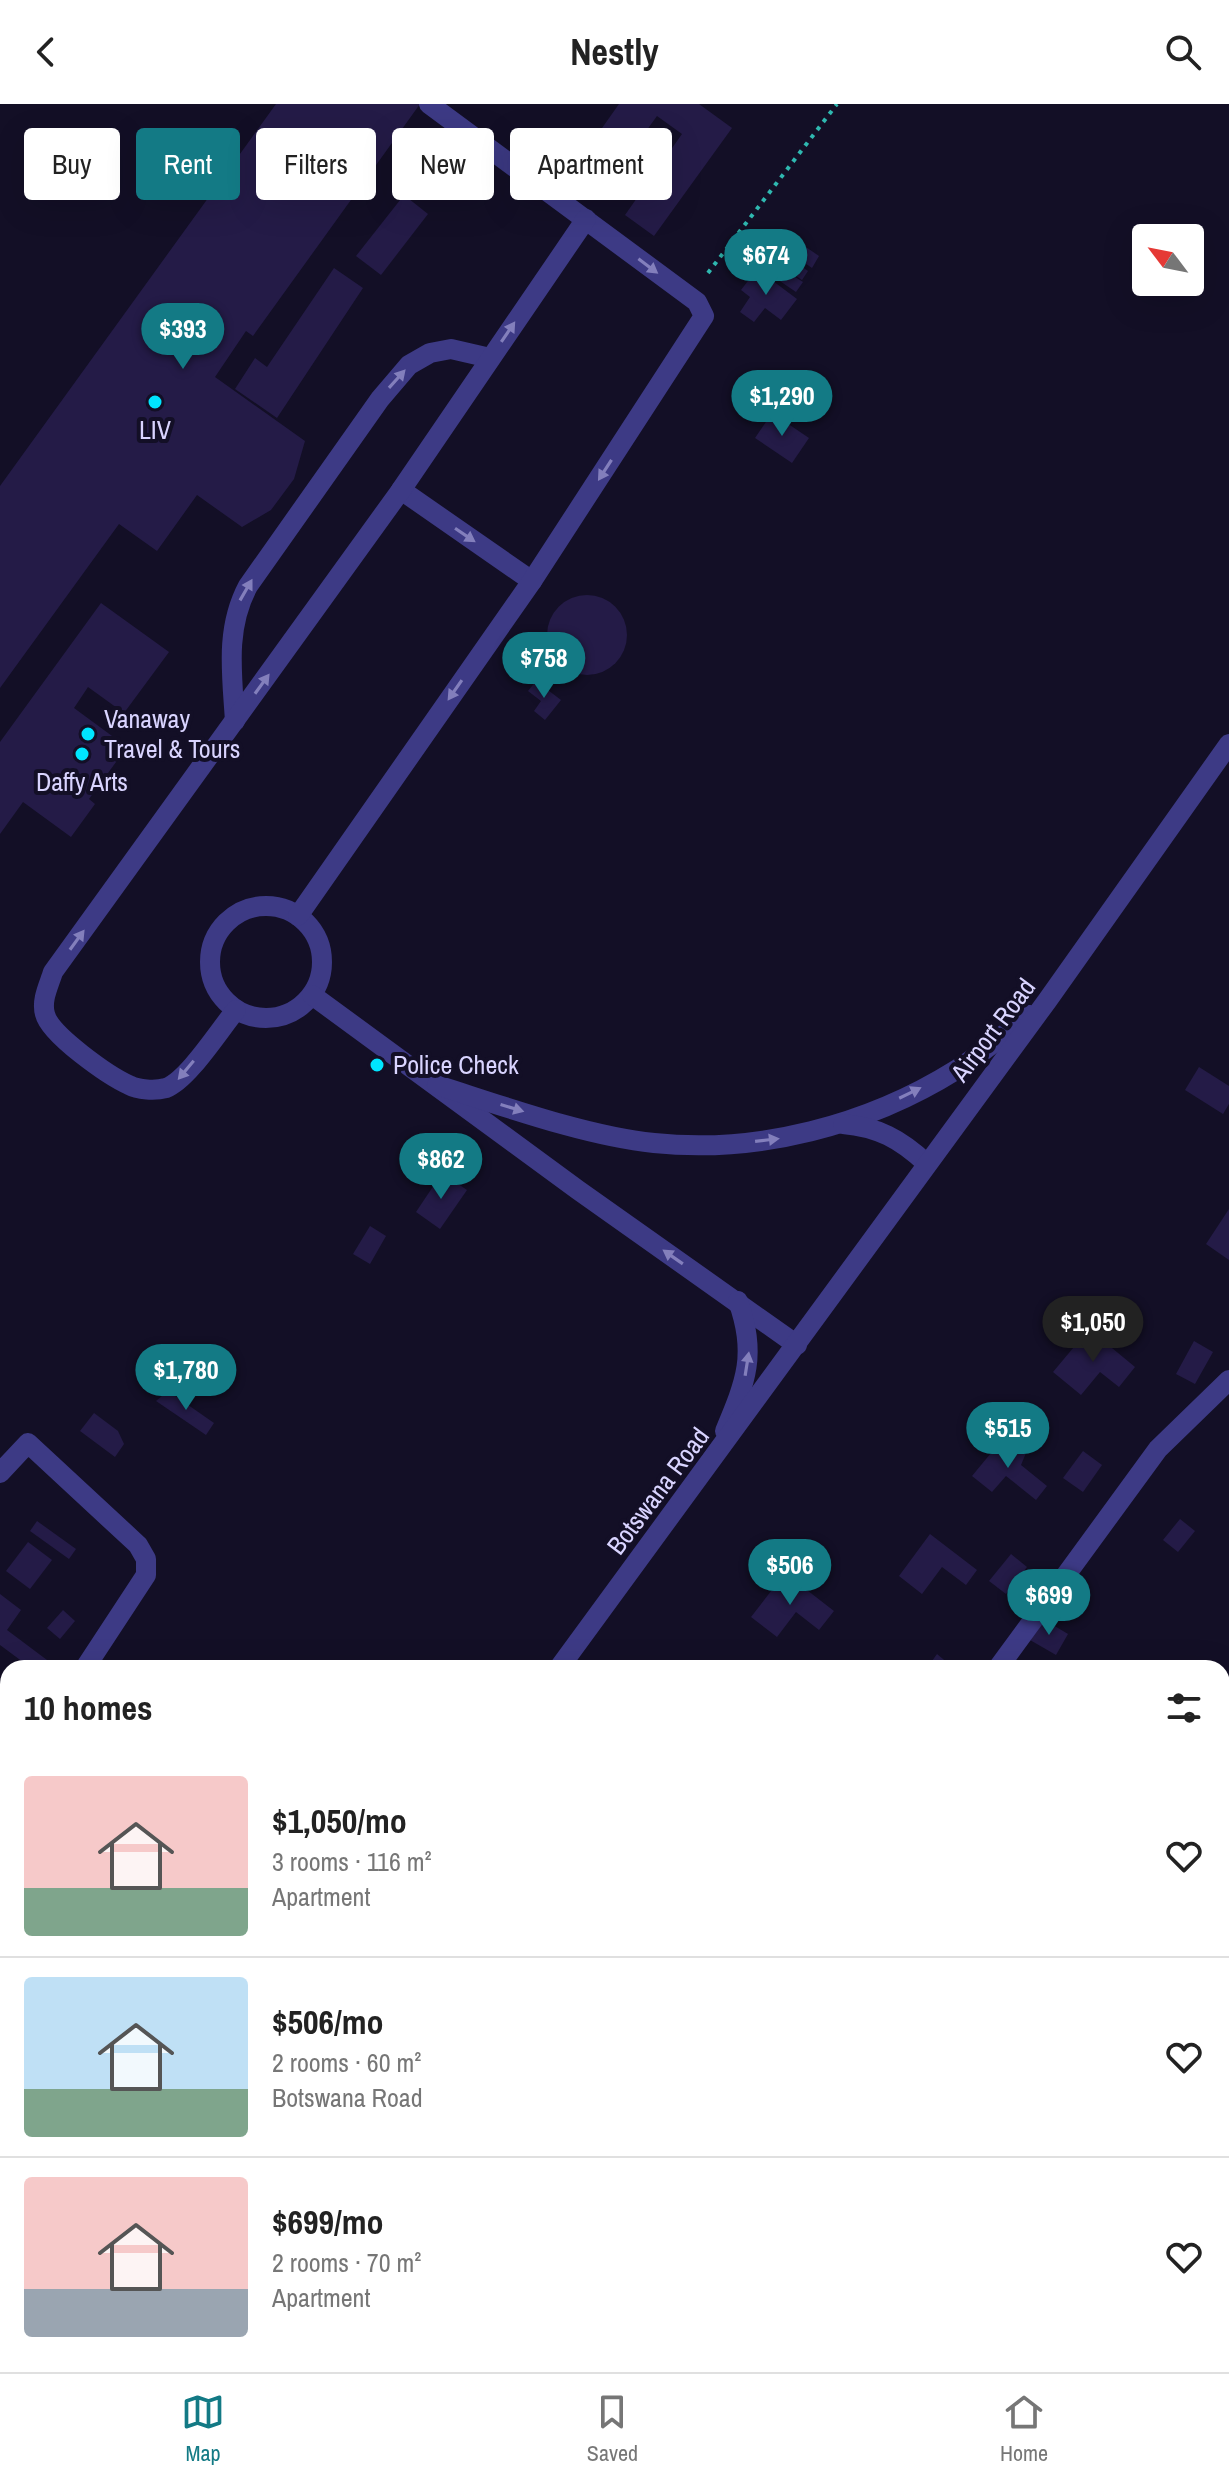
<!DOCTYPE html>
<html lang="en">
<head>
<meta charset="utf-8">
<style>
  :root { --surface:#fff; --page:#f6f6f6; --text:#222; --muted:#767676; --line:#e0e0e0; --accent:#137a85 }
  body { margin:0; font-family:"Archivo Narrow",sans-serif; background:var(--page); color:var(--text); height:100vh; display:flex; flex-direction:column; font-size:30px; white-space:nowrap }
  * { box-sizing:border-box; margin:0 }
  p { font-size:26px; color:var(--muted) }
  .icon { flex:none; width:44px; height:44px; fill:none; stroke:currentColor; stroke-width:2; stroke-linecap:round; stroke-linejoin:round }
  .map { position:relative; flex:1; overflow:hidden }
  .details { position:absolute; left:0px; top:1556px; width:1230px; height:712px; display:flex; flex-direction:column; background:var(--surface); border-radius:24px 24px 0 0; box-shadow:0 8px 32px #0002 }
  .details>* { flex:none }
  .top-card { position:absolute; left:24px; top:24px; width:800px; height:72px; display:flex; gap:16px }
  .needle { width:52px; rotate:302deg }
  .controls { position:absolute; left:1132px; top:120px; display:grid; gap:16px }
  .controls a { display:grid; place-items:center; width:72px; height:72px; border-radius:8px; background:var(--surface); box-shadow:0 8px 32px #0002; font-size:40px }
  .price { position:absolute; translate:-50% -68px; padding:0 18px; border-radius:28px; background:var(--accent); color:#fff; font-size:26px; line-height:52px; filter:drop-shadow(0 2px 4px #0008) }
  .price::after { content:''; position:absolute; left:50%; top:48px; width:24px; height:18px; margin-left:-12px; background:inherit; clip-path:polygon(0 0,100% 0,50% 100%) }
  .price.selected { background:#222; color:#fff }
  ul { padding:0; list-style:none }
  li { display:flex; align-items:center; gap:24px; height:200px; padding:0 24px }
  li+li { border-top:2px solid var(--line) }
  li span { display:grid; place-items:center; flex:none; width:224px; height:160px; border-radius:8px; color:#555 }
  li>.icon { margin-inline-start:auto }
  span .icon { width:96px; height:96px; fill:#fffc; stroke-width:1 }
  li b { font-size:34px }
  h2 { display:flex; justify-content:space-between; align-items:center; height:96px; padding:0 24px; font-size:34px }
  .pill { padding:0 28px; border-radius:8px; background:var(--surface); box-shadow:0 8px 32px #0002; font-size:28px; line-height:72px }
  .pill.selected { background:var(--accent); color:#fff }
  header { display:flex; justify-content:space-between; align-items:center; height:104px; padding:0 24px; background:var(--surface); font-size:36px; font-weight:700 }
  .tab-bar { display:flex; justify-content:space-around; align-items:center; height:112px; border-top:2px solid var(--line); background:var(--surface); font-size:22px; color:var(--muted) }
  .tab-bar a { display:grid; justify-items:center; gap:4px }
  .tab-bar .selected { color:var(--accent) }
  .map>svg:first-child { display:block }
  .building { fill:#241b47 }
  .lines { fill:none; stroke-linecap:round; stroke-linejoin:round }
  .path { stroke:#2fb8b0; stroke-width:4; stroke-dasharray:4 6; stroke-linecap:butt }
  .minor { stroke:#3d3a85; stroke-width:20 }
  .oneway { fill:#837fbc }
  .poi-dot { fill:#00e5ff; stroke:#130f26; stroke-width:3 }
  .labels { text-anchor:middle; stroke-width:8; stroke-linejoin:round; paint-order:stroke }
  .poi-label { font-size:26px; fill:#d9d4ff; stroke:#130f26 }
  .street-label { font-size:26px; fill:#d9d4ff; stroke:#130f26 }
</style>
</head>
<body>
<header><svg class="icon" aria-label="back" viewBox="0 0 24 24"><path d="M15 5l-7 7 7 7"/></svg>Nestly<svg class="icon" aria-label="search" viewBox="0 0 24 24"><circle cx="10" cy="10" r="6"/><path d="M15 15l6 6"/></svg></header>
<div class="map">
<svg width="1229" height="2268" viewBox="0 0 1229 2268">
  <rect width="100%" height="100%" fill="#130f26"/>
  <g class="building">
    <polygon points="276,0 420,0 253,232 246,227 215,273 305,337 294,375 271,406 242,423 197,391 157,447 119,420 0,584 0,382"/>
    <polygon points="619,0 699,0 732,24 654,132 625,111 682,30 657,12 596,96 566,75"/>
    <polygon points="404,91 428,110 381,171 356,152"/>
    <polygon points="781,126 819,152 812,164 773,137"/>
    <polygon points="769,140 808,167 802,176 763,149"/>
    <polygon points="762,152 803,178 796,188 756,161"/>
    <polygon points="334,164 363,184 277,314 235,285 255,254 267,263"/>
    <polygon points="757,165 797,195 781,216 765,204 754,218 740,208 750,193 741,186"/>
    <polygon points="772,309 809,334 792,359 755,334"/>
    <circle cx="587" cy="531" r="40"/>
    <polygon points="101,499 169,548 124,609 88,583 74,604 127,643 89,695 95,700 71,733 23,698 0,730 0,638"/>
    <polygon points="536,577 561,596 545,616 534,607 541,597 528,587"/>
    <polygon points="1199,963 1229,982 1229,1000 1223,1010 1185,986"/>
    <polygon points="442,1069 467,1086 440,1125 416,1108"/>
    <polygon points="1229,1105 1229,1156 1206,1140"/>
    <polygon points="370,1122 386,1132 370,1160 353,1150"/>
    <polygon points="1089,1225 1135,1263 1119,1283 1100,1268 1081,1291 1053,1268"/>
    <polygon points="1194,1237 1213,1248 1195,1280 1176,1270"/>
    <polygon points="168,1287 214,1319 206,1331 156,1297"/>
    <polygon points="94,1309 118,1327 124,1340 115,1353 80,1327"/>
    <polygon points="1005,1332 1026,1349 1021,1361 1047,1382 1036,1396 1006,1372 992,1388 972,1372"/>
    <polygon points="1083,1347 1102,1361 1083,1388 1063,1374"/>
    <polygon points="1180,1415 1195,1427 1178,1448 1163,1436"/>
    <polygon points="37,1417 76,1445 69,1455 30,1427"/>
    <polygon points="930,1430 977,1466 966,1481 942,1463 922,1490 899,1472"/>
    <polygon points="28,1438 52,1456 30,1485 6,1467"/>
    <polygon points="1011,1450 1027,1463 1006,1490 989,1477"/>
    <polygon points="785,1469 834,1507 819,1526 796,1508 777,1533 751,1513"/>
    <polygon points="0,1490 21,1506 7,1526 47,1556 41,1564 31,1564 0,1541"/>
    <polygon points="63,1506 75,1517 60,1535 47,1524"/>
    <polygon points="1043,1515 1068,1530 1056,1551 1030,1536"/>
    <polygon points="937,1550 950,1561 948,1564 927,1564"/>
    <polygon points="649,2260 682,2260 679,2264 674,2261 669,2268 653,2268 647,2264"/>
  </g>
  <g class="lines">
    <polyline class="path" points="708,169 837,0"/>
    <g class="minor">
      <polyline points="401,386 532,477"/>
      <path d="M 235,617 C 232,570 225,525 248,482 L 380,295 L 409,261 L 430,249 L 451,245 L 490,254"/>
      <circle cx="266" cy="858" r="56"/>
      <polyline points="298,812 532,477 704,212 697,198 429,0"/>
      <polyline points="312,891 578,1086 797,1241"/>
      <path d="M 236,906 C 220,925 188,976 166,984 C 155,987 138,986 129,981 C 109,972 50,931 45,910 C 41,896 49,881 53,868 L 401,386 L 586,115"/>
      <path d="M 437,981 C 503,1002 586,1032 654,1039 C 758,1050 868,1021 956,966 C 982,950 1005,929 1029,911"/>
      <path d="M 843,1020 C 878,1023 900,1035 926,1059"/>
      <path d="M 725,1327 C 746,1277 757,1250 738,1197"/>
      <polyline points="0,1369 28,1339 138,1441 146,1455 146,1471 85,1564"/>
      <polyline points="559,1564 1047,897 1229,640"/>
      <polyline points="998,1564 1158,1345 1229,1276"/>
      <polyline points="0,1688 8,1677"/>
      <polyline points="0,1714 8,1721"/>
      <polyline points="0,2072 8,2065"/>
      <polyline points="218,2260 220,2268"/>
      <polyline points="377,2260 388,2268"/>
      <polyline points="483,2268 489,2260"/>
    </g>
  </g>
  <defs><path id="oneway-solid" d="M-6-.8H1V-3.2L6.5 0L1 3.2V.8H-6Z" transform="scale(2)"/></defs>
  <g class="oneway">
    <use href="#oneway-solid" transform="translate(648 162) rotate(37)"/>
    <use href="#oneway-solid" transform="translate(508 228) rotate(-56)"/>
    <use href="#oneway-solid" transform="translate(397 275) rotate(-48)"/>
    <use href="#oneway-solid" transform="translate(605 366) rotate(123)"/>
    <use href="#oneway-solid" transform="translate(465 431) rotate(34)"/>
    <use href="#oneway-solid" transform="translate(246 486) rotate(-60)"/>
    <use href="#oneway-solid" transform="translate(262 580) rotate(-54)"/>
    <use href="#oneway-solid" transform="translate(455 586) rotate(125)"/>
    <use href="#oneway-solid" transform="translate(77 836) rotate(-54)"/>
    <use href="#oneway-solid" transform="translate(186 966) rotate(130)"/>
    <use href="#oneway-solid" transform="translate(910 989) rotate(-26)"/>
    <use href="#oneway-solid" transform="translate(512 1004) rotate(17)"/>
    <use href="#oneway-solid" transform="translate(767 1036) rotate(-7)"/>
    <use href="#oneway-solid" transform="translate(673 1153) rotate(-145)"/>
    <use href="#oneway-solid" transform="translate(747 1260) rotate(-81)"/>
  </g>
  <g class="poi-dot">
    <circle cx="155" cy="298" r="8"/>
    <circle cx="88" cy="630" r="8"/>
    <circle cx="82" cy="650" r="8"/>
    <circle cx="377" cy="961" r="8"/>
  </g>
  <g class="labels">
    <g class="poi-label">
      <text x="155" y="335">LIV</text>
      <text x="104" y="624" text-anchor="start">Vanaway<tspan x="104" dy="30">Travel &amp; Tours</tspan></text>
      <text x="82" y="687">Daffy Arts</text>
      <text x="393" y="970" text-anchor="start">Police Check</text>
    </g>
    <g class="street-label">
      <text transform="translate(993 926) rotate(-53)" y="9">Airport Road</text>
      <text transform="translate(658 1387) rotate(-53)" y="9">Botswana Road</text>
    </g>
  </g>
</svg>
<div class="controls">
<a><svg class="needle" viewBox="-14 -14 28 28"><path d="M0-13l5 13h-10z" fill="#e53935"/><path d="M0 13l5-13h-10z" fill="#767676"/></svg></a>
</div>
<b class="price" style="left:766px;top:193px">$674</b>
<b class="price" style="left:183px;top:267px">$393</b>
<b class="price" style="left:782px;top:334px">$1,290</b>
<b class="price" style="left:544px;top:596px">$758</b>
<b class="price" style="left:441px;top:1097px">$862</b>
<b class="price selected" style="left:1093px;top:1260px">$1,050</b>
<b class="price" style="left:186px;top:1308px">$1,780</b>
<b class="price" style="left:1008px;top:1366px">$515</b>
<b class="price" style="left:790px;top:1503px">$506</b>
<b class="price" style="left:1049px;top:1533px">$699</b>
<div class="top-card">
<a class="pill">Buy</a>
<a class="pill selected">Rent</a>
<a class="pill">Filters</a>
<a class="pill">New</a>
<a class="pill">Apartment</a>
</div>
<section class="details">
<h2>10 homes<svg class="icon" aria-label="filters" viewBox="0 0 24 24"><path d="M4 7h16M4 17h16"/><circle cx="9" cy="7" r="2"/><circle cx="15" cy="17" r="2"/></svg></h2>
<ul>
<li><span style="background:linear-gradient(#f6c9c9 70%,#7fa58c 0)"><svg class="icon" aria-label="home" viewBox="0 0 24 24"><path d="M3 11l9-7 9 7M6 9v11h12V9"/></svg></span><div><b>$1,050/mo</b><p>3 rooms · 116 m²</p><p>Apartment</p></div><svg class="icon" aria-label="heart" viewBox="0 0 24 24"><path d="M12 20l-8-8c-3-5 5-10 8-4 3-6 11-1 8 4z"/></svg></li>
<li><span style="background:linear-gradient(#bfe0f5 70%,#7fa58c 0)"><svg class="icon" aria-label="home" viewBox="0 0 24 24"><path d="M3 11l9-7 9 7M6 9v11h12V9"/></svg></span><div><b>$506/mo</b><p>2 rooms · 60 m²</p><p>Botswana Road</p></div><svg class="icon" aria-label="heart" viewBox="0 0 24 24"><path d="M12 20l-8-8c-3-5 5-10 8-4 3-6 11-1 8 4z"/></svg></li>
<li><span style="background:linear-gradient(#f6c9c9 70%,#9aa5b1 0)"><svg class="icon" aria-label="home" viewBox="0 0 24 24"><path d="M3 11l9-7 9 7M6 9v11h12V9"/></svg></span><div><b>$699/mo</b><p>2 rooms · 70 m²</p><p>Apartment</p></div><svg class="icon" aria-label="heart" viewBox="0 0 24 24"><path d="M12 20l-8-8c-3-5 5-10 8-4 3-6 11-1 8 4z"/></svg></li>
</ul>
</section>
</div>
<nav class="tab-bar">
<a class="selected"><svg class="icon" aria-label="map" viewBox="0 0 24 24"><path d="M3 6l6-2 6 2 6-2v14l-6 2-6-2-6 2zM9 4v14M15 6v14"/></svg>Map</a>
<a><svg class="icon" aria-label="saved" viewBox="0 0 24 24"><path d="M7 4h10v16l-5-4-5 4z"/></svg>Saved</a>
<a><svg class="icon" aria-label="home" viewBox="0 0 24 24"><path d="M3 11l9-7 9 7M6 9v11h12V9"/></svg>Home</a>
</nav>
</body>
</html>
